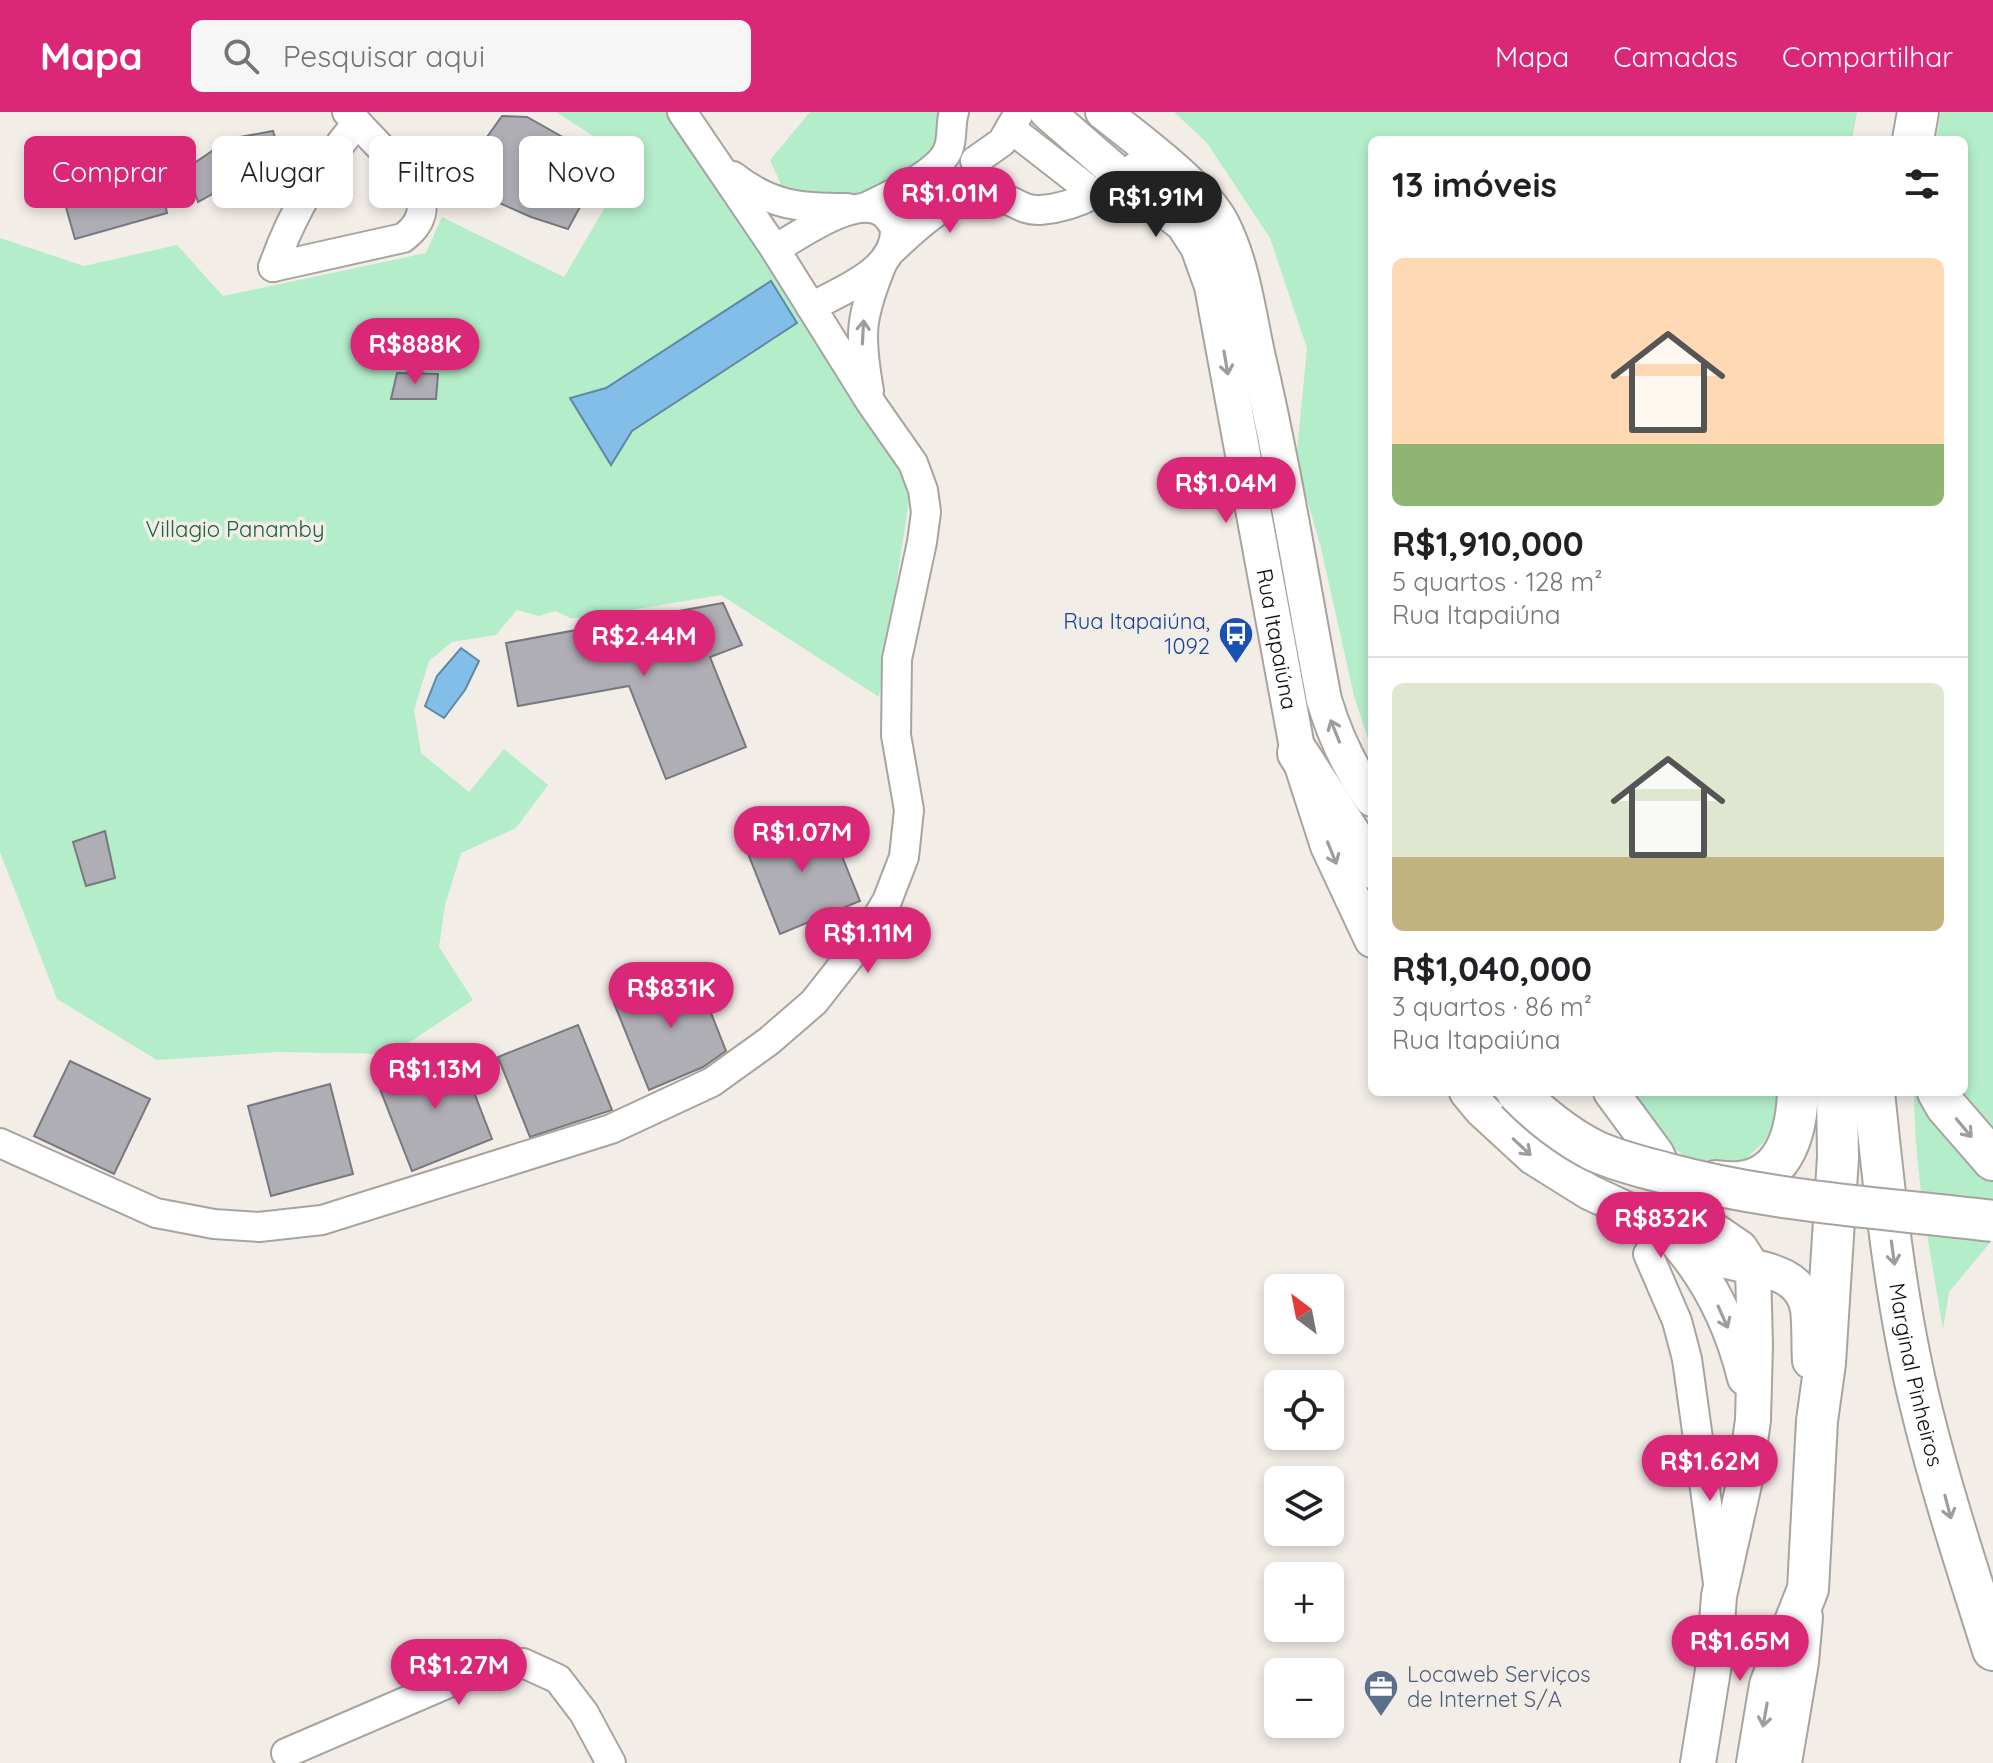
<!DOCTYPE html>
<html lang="pt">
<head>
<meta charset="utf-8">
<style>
  :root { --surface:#fff; --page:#f6f6f6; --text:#202124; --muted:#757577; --line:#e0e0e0; --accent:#db2777 }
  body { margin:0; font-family:Quicksand,sans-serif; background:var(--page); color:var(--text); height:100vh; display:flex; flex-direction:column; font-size:30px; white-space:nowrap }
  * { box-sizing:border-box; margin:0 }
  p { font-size:26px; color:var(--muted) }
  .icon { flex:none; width:44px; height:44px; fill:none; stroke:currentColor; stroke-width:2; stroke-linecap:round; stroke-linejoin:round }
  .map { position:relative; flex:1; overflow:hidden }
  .sheet { position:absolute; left:1368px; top:24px; width:600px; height:960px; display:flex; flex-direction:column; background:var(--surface); border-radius:12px; box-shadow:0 4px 12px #0003 }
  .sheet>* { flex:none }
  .banner { position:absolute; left:24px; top:24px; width:760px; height:72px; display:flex; gap:16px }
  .needle { width:52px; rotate:328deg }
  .buttons { position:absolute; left:1264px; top:1162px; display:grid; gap:16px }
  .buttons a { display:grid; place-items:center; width:80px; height:80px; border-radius:12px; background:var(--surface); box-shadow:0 4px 12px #0003; font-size:40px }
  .price { position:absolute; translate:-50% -68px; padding:0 18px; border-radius:28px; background:var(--accent); color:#fff; font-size:26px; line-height:52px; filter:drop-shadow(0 2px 4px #0008) }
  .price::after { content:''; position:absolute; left:50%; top:48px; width:24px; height:18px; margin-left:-12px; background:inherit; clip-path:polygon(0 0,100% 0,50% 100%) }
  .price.current { background:#222; color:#fff }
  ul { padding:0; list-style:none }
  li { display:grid; align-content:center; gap:16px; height:424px; padding:0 24px }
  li+li { border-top:2px solid var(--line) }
  li span { display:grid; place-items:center; height:248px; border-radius:12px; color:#555 }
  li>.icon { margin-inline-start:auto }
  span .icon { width:144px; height:144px; fill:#fffc; stroke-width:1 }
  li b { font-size:34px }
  h2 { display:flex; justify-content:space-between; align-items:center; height:96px; padding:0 24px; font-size:34px }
  .chip { padding:0 28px; border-radius:12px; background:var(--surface); box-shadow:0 4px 12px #0003; font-size:28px; line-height:72px }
  .chip.current { background:var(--accent); color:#fff }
  header { display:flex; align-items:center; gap:48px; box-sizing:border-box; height:112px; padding:0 40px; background:var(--accent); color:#fff }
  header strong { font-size:38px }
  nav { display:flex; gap:44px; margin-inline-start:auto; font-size:28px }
  .search { width:560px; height:72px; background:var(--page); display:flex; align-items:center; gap:20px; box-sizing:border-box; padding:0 28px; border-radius:12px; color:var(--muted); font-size:30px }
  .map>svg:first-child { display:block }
  .green { fill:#b4edca }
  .water { fill:#82bee7; stroke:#5f88a5; stroke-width:2 }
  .building { fill:#afaeb5; stroke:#79787f; stroke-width:2 }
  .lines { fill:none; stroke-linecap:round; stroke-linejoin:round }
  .minor-casing { stroke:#a9a39e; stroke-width:32 }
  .major-casing { stroke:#a9a39e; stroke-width:38 }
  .highway-casing { stroke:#a9a39e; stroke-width:44 }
  .minor { stroke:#fff; stroke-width:28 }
  .major { stroke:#fff; stroke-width:34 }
  .highway { stroke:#fff; stroke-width:40 }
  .highway-bridge-casing { stroke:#a9a39e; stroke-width:44; stroke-linecap:butt }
  .highway-bridge { stroke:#fff; stroke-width:40 }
  .oneway { stroke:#9e9d9d }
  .labels { text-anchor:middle; stroke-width:7; stroke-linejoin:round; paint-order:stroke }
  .park-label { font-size:22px; fill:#18613d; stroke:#f3ede8 }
  .transit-label { font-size:22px; fill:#164399; stroke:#f3ede8; text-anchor:end }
  .street-label { font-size:22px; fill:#0d0b0a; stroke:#f3ede8 }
  .service-label { font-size:22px; fill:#4e5e75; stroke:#f3ede8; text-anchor:start }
</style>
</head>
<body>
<header>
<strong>Mapa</strong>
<div class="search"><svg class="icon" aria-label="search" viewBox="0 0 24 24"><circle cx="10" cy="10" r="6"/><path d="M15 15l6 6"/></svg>Pesquisar aqui</div>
<nav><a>Mapa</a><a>Camadas</a><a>Compartilhar</a></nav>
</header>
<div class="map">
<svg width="1993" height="1651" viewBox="0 0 1993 1651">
  <rect width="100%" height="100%" fill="#f3ede8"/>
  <g class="green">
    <polygon points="556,0 671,0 912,369 879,585 721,483 583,506 570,506 556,499 539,504 517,498 496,523 452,530 429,549 414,598 421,641 469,680 504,637 548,673 516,716 461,741 445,793 439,835 473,888 392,942 277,940 157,948 57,887 0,740 0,126 84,154 177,133 223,184 426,141 442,105 564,165 632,49"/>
    <polygon points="810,0 946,0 942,36 864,91 787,86 770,48"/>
    <polygon points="1174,0 1857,0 1852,28 1372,28 1372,639 1354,584 1320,432 1296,349 1307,236 1270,126 1207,31"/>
    <path d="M 1941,0 L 1993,0 L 1993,1127 L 1949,1180 L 1943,1217 C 1930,1139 1914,1059 1914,980 L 1964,980 L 1964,28 L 1936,28 Z"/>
    <polygon points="1629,980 1779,980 1780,1002 1764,1030 1739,1053 1709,1054 1684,1044 1668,1031"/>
  </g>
  <g class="water">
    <polygon points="771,169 797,211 632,319 611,353 570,286 606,276"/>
    <polygon points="461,536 479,549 465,578 444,606 425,594 437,564"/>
  </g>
  <g class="building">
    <polygon points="502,4 527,5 605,49 568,117 531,105 481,83 462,60"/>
    <polygon points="273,19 286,60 232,71 198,90 187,56 212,39 224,28"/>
    <polygon points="156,47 167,101 75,127 61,78"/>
    <polygon points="397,261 438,262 436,287 391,287"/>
    <polygon points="723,491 742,533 710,545 746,635 666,667 629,574 518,594 506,531"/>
    <polygon points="825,702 860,789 780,822 745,734"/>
    <polygon points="105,719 115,766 86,774 73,730"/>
    <polygon points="694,858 726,939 703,955 649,978 614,891"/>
    <polygon points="578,913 612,998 530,1025 498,945"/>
    <polygon points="458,939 492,1027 412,1059 378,972"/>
    <polygon points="70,949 150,987 114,1062 34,1024"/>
    <polygon points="330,972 353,1062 271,1084 248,994"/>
  </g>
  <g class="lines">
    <defs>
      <g id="minor">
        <polyline points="1010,16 1096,83"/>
        <polyline points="975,49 1002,30 1019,1"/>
        <path d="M 733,64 C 771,94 800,96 847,96"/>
        <path d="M 866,95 C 887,85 939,61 948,38 C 953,27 950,12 954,0"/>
        <path d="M 775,137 C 800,123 854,83 882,100 C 887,103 891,110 895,115 C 898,158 843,178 811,195"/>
        <path d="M 893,137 C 920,112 958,73 1000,85 C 1015,89 1023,99 1040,98 C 1086,95 1119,67 1154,41"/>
        <path d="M 273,155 L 403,126 C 422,112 426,97 418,75 L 347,0"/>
        <path d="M 273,155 C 293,99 319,57 357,11"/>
        <path d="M 869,279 C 859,222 860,206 882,152"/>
        <polyline points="0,1031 156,1101 214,1112 259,1115 322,1108 611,1017 712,970 769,929 814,890 866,824 887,789 904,745 909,698 896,623 897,547 922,430 926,400 923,378 913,351 871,291 775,137 682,0"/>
        <polyline points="1648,1142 1677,1209 1687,1247 1718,1471"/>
        <polyline points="286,1641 486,1555 523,1551 558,1567 584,1601 611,1651"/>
      </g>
      <g id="major">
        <path id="s1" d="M 1047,0 L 1122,65 L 1183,112 L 1198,135 L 1212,174 L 1298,641 L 1328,734 L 1372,828"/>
        <path d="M 1103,0 C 1136,26 1204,76 1222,112 C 1242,151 1248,199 1257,241 C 1284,356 1302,472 1324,588 C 1335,624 1350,657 1372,687"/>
        <path d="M 1467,980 L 1482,998 L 1533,1045 L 1589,1080 L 1647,1107 L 1714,1145 C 1747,1158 1800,1153 1808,1197 C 1810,1214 1809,1232 1810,1249"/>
        <polyline points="1611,980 1656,1041 1682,1093 1696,1106 1740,1136 1753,1156 1755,1233 1753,1308 1744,1372 1719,1484 1714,1552 1698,1651"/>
        <path d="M 1676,1129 C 1710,1168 1733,1217 1745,1266"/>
        <polyline points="1784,1651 1801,1550 1805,1505"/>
      </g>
      <g id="highway">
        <polyline points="1913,28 1918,0"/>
        <polyline points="1298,641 1372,756"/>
        <path id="s2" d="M 1874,980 C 1885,1087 1896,1195 1922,1299 C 1942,1380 1968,1459 1993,1538"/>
        <polyline points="1938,980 1946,994 1993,1048"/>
        <path d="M 1716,1069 C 1777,1079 1796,1033 1798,980"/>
        <polyline points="1757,1651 1770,1573 1808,1477 1817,1309 1825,1251 1838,1045 1837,980"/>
      </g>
    </defs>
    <use href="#minor" class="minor-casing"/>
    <use href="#major" class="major-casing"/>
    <use href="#highway" class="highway-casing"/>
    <use href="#minor" class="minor"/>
    <use href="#major" class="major"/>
    <use href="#highway" class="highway"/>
    <defs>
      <path id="highway-bridge" d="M 1517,980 C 1538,1002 1567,1025 1595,1039 C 1617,1049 1642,1055 1665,1061 C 1771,1090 1884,1096 1993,1109"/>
    </defs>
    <use href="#highway-bridge" class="highway-bridge-casing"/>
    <use href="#highway-bridge" class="highway-bridge"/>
  </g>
  <defs><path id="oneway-shaft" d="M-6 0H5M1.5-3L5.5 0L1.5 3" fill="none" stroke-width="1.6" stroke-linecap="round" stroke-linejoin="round" transform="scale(2)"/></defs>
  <g class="oneway">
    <use href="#oneway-shaft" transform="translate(863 220) rotate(-87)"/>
    <use href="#oneway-shaft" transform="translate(1226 251) rotate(80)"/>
    <use href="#oneway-shaft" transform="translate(1335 619) rotate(-112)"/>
    <use href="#oneway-shaft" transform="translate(1332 741) rotate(68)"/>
    <use href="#oneway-shaft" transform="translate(1964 1016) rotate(50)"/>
    <use href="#oneway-shaft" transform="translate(1522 1035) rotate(43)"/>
    <use href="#oneway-shaft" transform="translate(1893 1141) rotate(82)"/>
    <use href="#oneway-shaft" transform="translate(1723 1205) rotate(66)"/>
    <use href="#oneway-shaft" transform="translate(1948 1395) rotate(75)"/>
    <use href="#oneway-shaft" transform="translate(1765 1603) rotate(100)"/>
  </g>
  <defs>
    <symbol id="bus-pin" viewBox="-11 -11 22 30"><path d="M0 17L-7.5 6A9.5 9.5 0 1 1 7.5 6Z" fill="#1a4fb4" stroke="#f3ede8"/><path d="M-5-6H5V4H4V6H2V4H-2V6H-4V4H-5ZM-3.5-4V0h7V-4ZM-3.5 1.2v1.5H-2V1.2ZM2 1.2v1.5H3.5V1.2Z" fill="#fff"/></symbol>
    <symbol id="office-pin" viewBox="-11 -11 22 30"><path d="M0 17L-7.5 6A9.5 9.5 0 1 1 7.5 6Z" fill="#5c6f8a" stroke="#f3ede8"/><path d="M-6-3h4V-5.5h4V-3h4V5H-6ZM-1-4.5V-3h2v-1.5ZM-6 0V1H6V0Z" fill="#fff"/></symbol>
  </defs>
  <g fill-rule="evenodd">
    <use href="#bus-pin" x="1216" y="502" width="40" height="54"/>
    <use href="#office-pin" x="1361" y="1555" width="40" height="54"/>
  </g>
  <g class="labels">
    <g class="park-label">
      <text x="235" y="425">Villagio Panamby</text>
    </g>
    <g class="transit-label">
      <text x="1210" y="517">Rua Itapaiúna,<tspan x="1210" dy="25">1092</tspan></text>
    </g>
    <g class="street-label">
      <text dy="8" stroke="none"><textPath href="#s1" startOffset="604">Rua Itapaiúna</textPath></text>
      <text dy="8" stroke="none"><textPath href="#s2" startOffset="286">Marginal Pinheiros</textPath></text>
    </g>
    <g class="service-label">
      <text x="1407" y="1570">Locaweb Serviços<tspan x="1407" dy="25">de Internet S/A</tspan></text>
    </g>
  </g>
</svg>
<div class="buttons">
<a><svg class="needle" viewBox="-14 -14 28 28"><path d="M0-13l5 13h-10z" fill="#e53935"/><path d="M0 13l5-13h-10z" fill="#757577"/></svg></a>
<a><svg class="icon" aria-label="locate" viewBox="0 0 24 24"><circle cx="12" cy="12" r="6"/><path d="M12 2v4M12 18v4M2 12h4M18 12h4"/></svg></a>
<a><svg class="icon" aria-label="layers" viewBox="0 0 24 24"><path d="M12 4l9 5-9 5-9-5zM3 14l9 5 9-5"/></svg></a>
<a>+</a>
<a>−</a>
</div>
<b class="price" style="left:950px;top:123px">R$1.01M</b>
<b class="price current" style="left:1156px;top:127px">R$1.91M</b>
<b class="price" style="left:415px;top:274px">R$888K</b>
<b class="price" style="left:1226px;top:413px">R$1.04M</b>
<b class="price" style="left:644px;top:566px">R$2.44M</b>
<b class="price" style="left:802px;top:762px">R$1.07M</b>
<b class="price" style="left:868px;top:863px">R$1.11M</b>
<b class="price" style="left:671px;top:918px">R$831K</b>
<b class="price" style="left:435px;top:999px">R$1.13M</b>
<b class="price" style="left:1661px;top:1148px">R$832K</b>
<b class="price" style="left:1710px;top:1391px">R$1.62M</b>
<b class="price" style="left:1740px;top:1571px">R$1.65M</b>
<b class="price" style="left:459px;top:1595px">R$1.27M</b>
<div class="banner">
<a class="chip current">Comprar</a>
<a class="chip">Alugar</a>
<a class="chip">Filtros</a>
<a class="chip">Novo</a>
</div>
<section class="sheet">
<h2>13 imóveis<svg class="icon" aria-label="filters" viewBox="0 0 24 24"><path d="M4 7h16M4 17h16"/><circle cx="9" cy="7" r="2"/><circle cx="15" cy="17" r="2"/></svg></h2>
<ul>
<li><span style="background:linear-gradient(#ffd9b3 75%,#8fb573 0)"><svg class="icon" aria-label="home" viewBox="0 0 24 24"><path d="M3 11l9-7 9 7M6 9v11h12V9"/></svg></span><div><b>R$1,910,000</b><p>5 quartos · 128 m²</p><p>Rua Itapaiúna</p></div></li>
<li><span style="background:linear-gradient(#dfe7d0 70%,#c2b280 0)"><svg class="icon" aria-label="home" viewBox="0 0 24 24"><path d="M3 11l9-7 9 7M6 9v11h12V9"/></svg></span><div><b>R$1,040,000</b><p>3 quartos · 86 m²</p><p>Rua Itapaiúna</p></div></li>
</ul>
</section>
</div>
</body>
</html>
